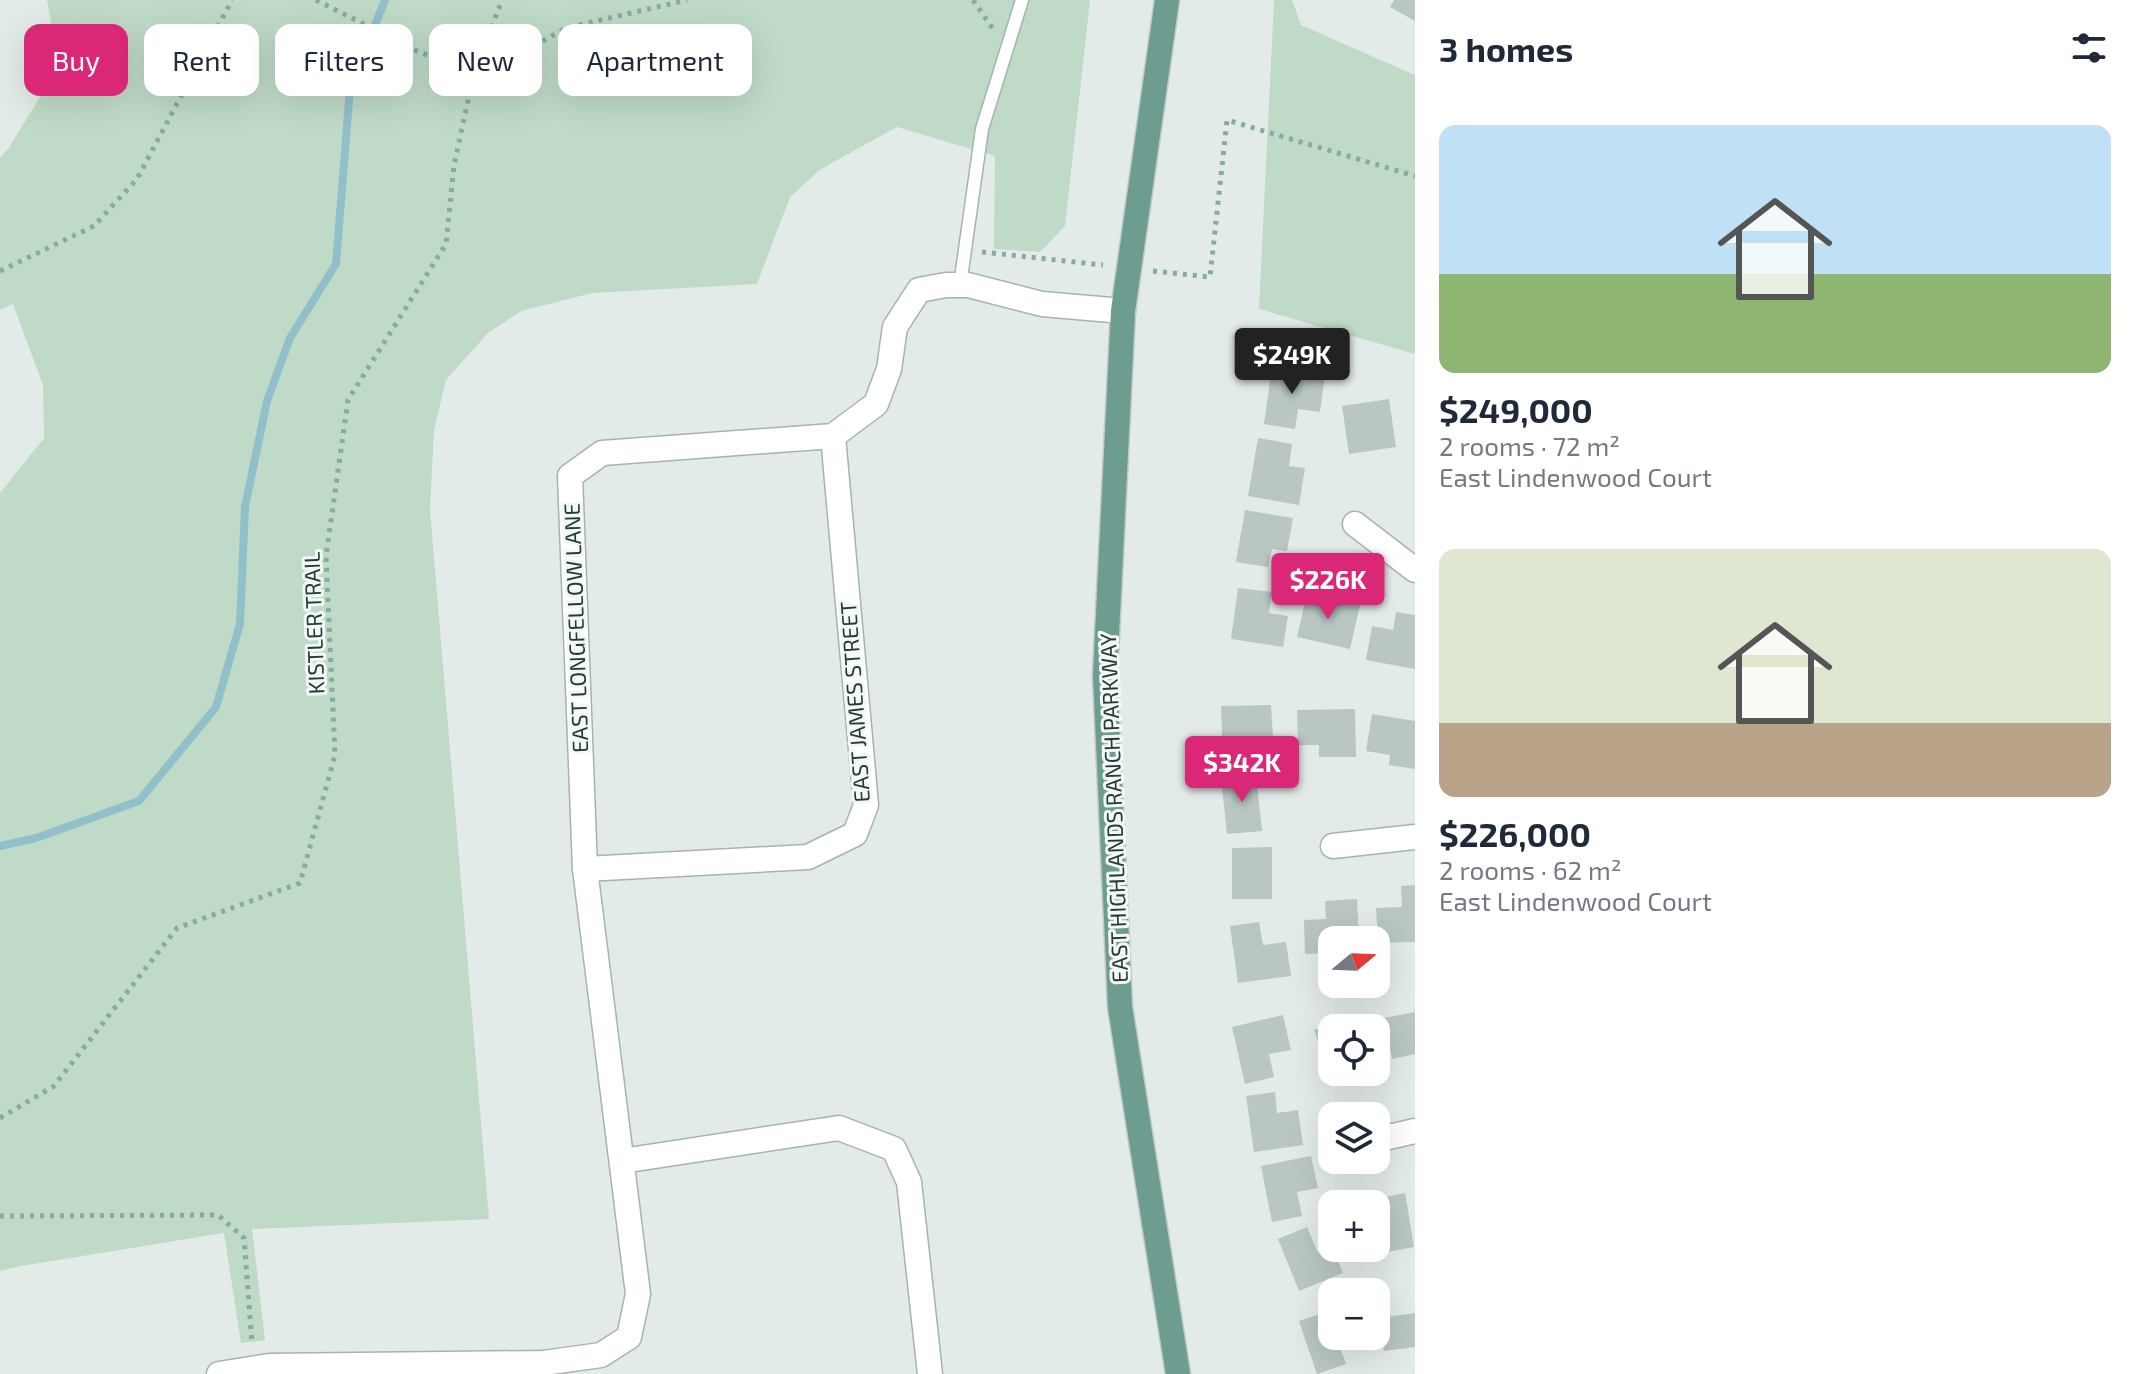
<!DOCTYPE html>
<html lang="en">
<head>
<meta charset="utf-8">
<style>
  :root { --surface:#fff; --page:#f6f6f7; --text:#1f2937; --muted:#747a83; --accent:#db2777 }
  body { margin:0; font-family:"Exo 2",sans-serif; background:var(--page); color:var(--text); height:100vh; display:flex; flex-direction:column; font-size:30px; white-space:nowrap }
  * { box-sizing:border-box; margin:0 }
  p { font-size:26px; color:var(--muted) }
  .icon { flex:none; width:44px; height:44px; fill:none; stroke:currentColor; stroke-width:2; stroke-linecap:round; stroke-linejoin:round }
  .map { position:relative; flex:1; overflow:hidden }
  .side { display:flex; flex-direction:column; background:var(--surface); width:720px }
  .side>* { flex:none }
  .hud { position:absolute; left:24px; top:24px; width:760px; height:72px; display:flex; gap:16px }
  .needle { width:52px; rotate:71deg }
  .fabs { position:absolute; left:1318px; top:926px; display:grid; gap:16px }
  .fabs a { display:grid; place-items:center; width:72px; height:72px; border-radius:16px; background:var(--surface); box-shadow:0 8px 32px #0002; font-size:40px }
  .price { position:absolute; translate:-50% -68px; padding:0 18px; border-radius:8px; background:var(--accent); color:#fff; font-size:26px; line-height:52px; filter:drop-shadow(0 2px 4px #0008) }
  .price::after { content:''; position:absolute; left:50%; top:48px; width:24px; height:18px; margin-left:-12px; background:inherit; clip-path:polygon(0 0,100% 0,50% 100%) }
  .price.selected { background:#222; color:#fff }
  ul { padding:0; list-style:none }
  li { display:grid; align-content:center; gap:16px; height:424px; padding:0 24px }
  li span { display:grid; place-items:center; height:248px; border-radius:16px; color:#555 }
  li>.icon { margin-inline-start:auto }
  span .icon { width:144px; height:144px; fill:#fffc; stroke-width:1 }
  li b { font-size:34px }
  h2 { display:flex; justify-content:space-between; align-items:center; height:96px; padding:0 24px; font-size:34px }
  .tag { padding:0 28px; border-radius:16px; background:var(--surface); box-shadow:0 8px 32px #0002; font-size:28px; line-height:72px }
  .tag.selected { background:var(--accent); color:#fff }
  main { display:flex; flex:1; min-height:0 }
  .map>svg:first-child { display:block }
  .green { fill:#bfdac7 }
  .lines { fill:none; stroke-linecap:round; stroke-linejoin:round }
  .stream { stroke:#91c0ca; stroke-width:8 }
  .building { fill:#b9c6c1 }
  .service-casing { stroke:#a6b3af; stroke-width:15 }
  .minor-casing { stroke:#a6b3af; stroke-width:27 }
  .primary-casing { stroke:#c2c8c7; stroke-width:27 }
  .path { stroke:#87aba1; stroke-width:5; stroke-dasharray:4 6; stroke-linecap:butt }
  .service { stroke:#fff; stroke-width:12 }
  .minor { stroke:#fff; stroke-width:24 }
  .primary { stroke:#6d9c91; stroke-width:24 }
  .labels { text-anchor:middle; stroke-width:6; stroke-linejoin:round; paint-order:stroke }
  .street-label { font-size:22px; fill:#253b36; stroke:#f3f8f6 }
</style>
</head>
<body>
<main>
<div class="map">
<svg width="1415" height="1374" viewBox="0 0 1415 1374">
  <rect width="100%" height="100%" fill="#e3ebe8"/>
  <g class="green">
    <polygon points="47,0 1090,0 1065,226 1040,252 994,249 995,156 897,127 821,169 790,197 757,284 592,293 521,311 488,333 446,380 434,430 430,510 489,1219 252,1229 265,1340 241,1343 224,1233 21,1266 0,1271 0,493 44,438 43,385 13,304 0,310 0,158 8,149 42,94 54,38"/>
    <polygon points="1274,0 1292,0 1301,25 1415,75 1415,354 1259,309"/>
  </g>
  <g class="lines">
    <polyline class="stream" points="0,846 36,838 139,801 216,707 240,624 245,507 267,401 290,338 336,264 350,88 385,0"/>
  </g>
  <g class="building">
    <polygon points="1394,0 1415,0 1415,21 1390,7"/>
    <polygon points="1272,367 1325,375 1320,412 1298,409 1295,429 1264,424"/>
    <polygon points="1389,399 1396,447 1349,454 1342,406"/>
    <polygon points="1258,438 1292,444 1289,466 1305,468 1299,505 1248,496"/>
    <polygon points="1245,510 1293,518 1287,551 1272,549 1268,567 1236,562"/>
    <polygon points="1238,588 1272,592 1269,613 1288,616 1283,647 1231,639"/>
    <polygon points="1307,593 1360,605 1350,649 1297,637"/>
    <polygon points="1396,612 1415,615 1415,669 1366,660 1372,626 1393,630"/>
    <polygon points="1271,705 1273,738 1255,739 1256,759 1223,760 1221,706"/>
    <polygon points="1355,709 1356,757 1319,757 1319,745 1298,745 1297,710"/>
    <polygon points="1372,714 1415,721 1415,769 1389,765 1390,755 1366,751"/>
    <polygon points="1256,775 1262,831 1227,834 1221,778"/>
    <polygon points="1272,847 1272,899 1232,899 1232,848"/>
    <polygon points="1415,885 1415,942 1378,943 1376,908 1402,907 1401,886"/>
    <polygon points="1357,899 1359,940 1332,940 1332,953 1305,954 1304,920 1326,919 1325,901"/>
    <polygon points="1259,922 1263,945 1286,942 1291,976 1238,983 1230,926"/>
    <polygon points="1415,1012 1415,1054 1392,1059 1384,1018"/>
    <polygon points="1360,1014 1365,1028 1332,1028 1332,1067 1328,1068 1314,1030"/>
    <polygon points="1283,1015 1291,1050 1269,1054 1274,1077 1245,1084 1232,1027"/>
    <polygon points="1275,1092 1277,1113 1298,1110 1303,1145 1254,1152 1246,1096"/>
    <polygon points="1311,1156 1318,1188 1297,1192 1302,1216 1272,1222 1261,1166"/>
    <polygon points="1405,1193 1414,1247 1360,1257 1358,1248 1376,1248 1376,1204 1372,1204 1371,1200"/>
    <polygon points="1307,1227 1318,1253 1332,1247 1343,1273 1299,1291 1278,1239"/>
    <polygon points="1332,1310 1332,1336 1336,1336 1346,1364 1317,1374 1299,1321"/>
    <polygon points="1415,1313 1415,1347 1384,1351 1379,1318"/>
  </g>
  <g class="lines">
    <defs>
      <polyline id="service" points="960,285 982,129 1022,0"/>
      <g id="minor">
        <polyline points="1355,524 1415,570"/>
        <polyline points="1333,846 1415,837"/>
        <polyline points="585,869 808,857 855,834 866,805 833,436"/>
        <polyline points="1376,1140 1415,1131"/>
        <polyline points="622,1161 839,1128 894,1149 909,1182 930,1374"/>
        <polyline points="219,1374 269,1366 544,1363 601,1355 629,1337 638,1294 585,869 570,476 602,453 833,436 876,404 889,369 895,327 919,290 946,285 968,285 1042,304 1123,311"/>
      </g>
      <polyline id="primary" points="1167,0 1123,311 1105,675 1120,1007 1178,1374"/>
    </defs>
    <use href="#service" class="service-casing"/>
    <use href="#minor" class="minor-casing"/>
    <use href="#primary" class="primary-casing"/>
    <g class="path">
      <polyline points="316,0 417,51 474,73 527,50 566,28 687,0"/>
      <polyline points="973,0 993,29"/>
      <polyline points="982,252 1103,265"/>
      <polyline points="0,271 94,226 137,179 232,0"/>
      <polyline points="1153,271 1210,277 1227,120 1415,176"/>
      <polyline points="0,1118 54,1086 177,928 300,883 335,755 326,556 348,400 446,244 454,165 474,73 502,0"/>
      <polyline points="0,1216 218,1215 244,1238 252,1344"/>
    </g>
    <use href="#service" class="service"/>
    <use href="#minor" class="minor"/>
    <use href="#primary" class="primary"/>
  </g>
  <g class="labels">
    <g class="street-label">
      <text transform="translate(314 623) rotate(-92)" y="8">KISTLER TRAIL</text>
      <text transform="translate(576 628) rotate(-92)" y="8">EAST LONGFELLOW LANE</text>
      <text transform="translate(855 702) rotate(-94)" y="8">EAST JAMES STREET</text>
      <text transform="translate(1114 808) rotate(-92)" y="8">EAST HIGHLANDS RANCH PARKWAY</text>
    </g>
  </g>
</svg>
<div class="fabs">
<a><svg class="needle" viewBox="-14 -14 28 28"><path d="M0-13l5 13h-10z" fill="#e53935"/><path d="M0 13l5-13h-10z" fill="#747a83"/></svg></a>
<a><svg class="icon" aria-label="locate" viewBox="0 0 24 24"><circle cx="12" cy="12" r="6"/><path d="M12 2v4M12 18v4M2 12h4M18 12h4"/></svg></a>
<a><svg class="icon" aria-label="layers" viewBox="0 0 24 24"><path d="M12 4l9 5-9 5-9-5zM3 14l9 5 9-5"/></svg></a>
<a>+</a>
<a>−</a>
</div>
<b class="price selected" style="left:1292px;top:396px">$249K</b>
<b class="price" style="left:1328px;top:621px">$226K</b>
<b class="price" style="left:1242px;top:804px">$342K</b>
<div class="hud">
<a class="tag selected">Buy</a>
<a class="tag">Rent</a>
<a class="tag">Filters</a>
<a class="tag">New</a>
<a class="tag">Apartment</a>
</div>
</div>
<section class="side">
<h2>3 homes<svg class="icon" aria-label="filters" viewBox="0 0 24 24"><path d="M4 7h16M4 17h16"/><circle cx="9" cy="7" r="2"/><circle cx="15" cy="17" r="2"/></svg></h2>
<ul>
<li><span style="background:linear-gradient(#bfe0f5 60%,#8fb573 0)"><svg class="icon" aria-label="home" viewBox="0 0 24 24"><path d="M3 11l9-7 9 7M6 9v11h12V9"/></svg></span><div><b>$249,000</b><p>2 rooms · 72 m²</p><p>East Lindenwood Court</p></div></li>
<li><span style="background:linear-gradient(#dfe7d0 70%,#b9a48a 0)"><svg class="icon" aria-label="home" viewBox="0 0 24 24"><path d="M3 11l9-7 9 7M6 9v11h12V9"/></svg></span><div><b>$226,000</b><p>2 rooms · 62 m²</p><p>East Lindenwood Court</p></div></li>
</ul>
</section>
</main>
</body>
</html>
